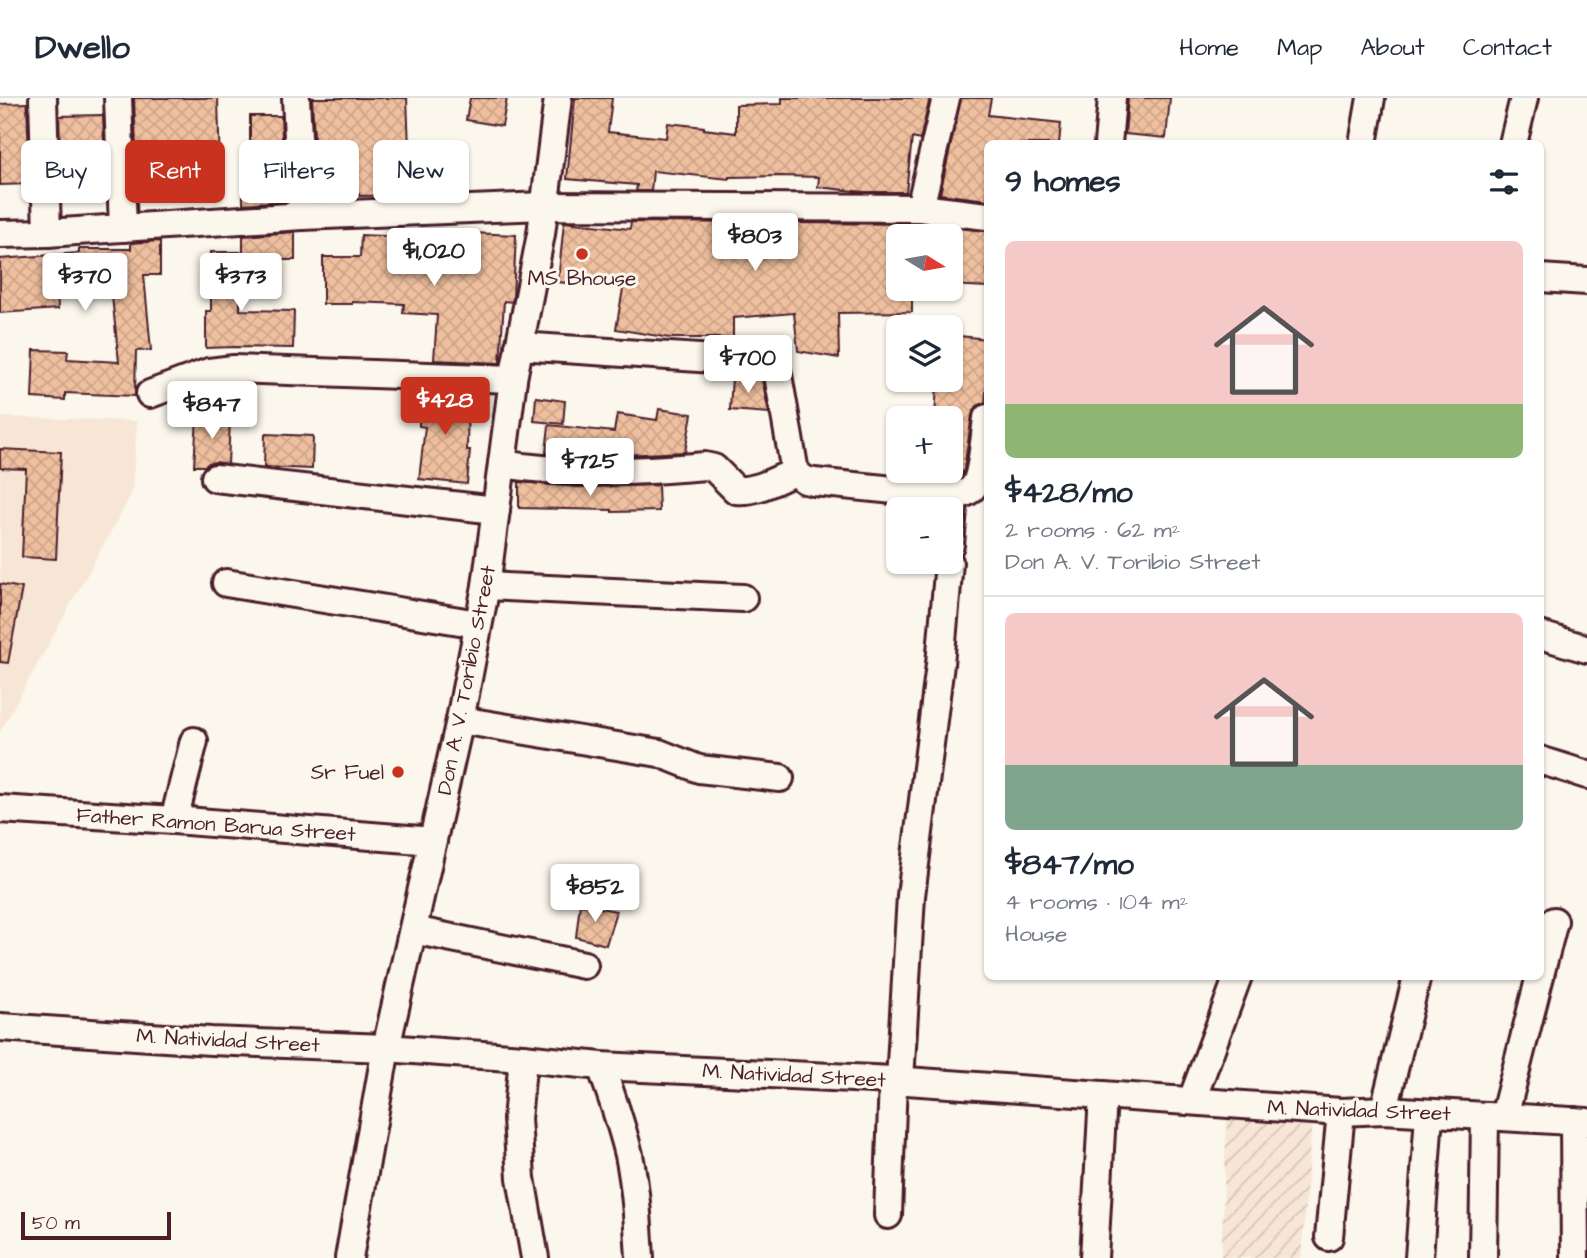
<!DOCTYPE html>
<html lang="en">
<head>
<meta charset="utf-8">
<style>
  :root { --surface:#fff; --page:#f2f2f3; --text:#1f2937; --muted:#747a83; --line:#e0e1e3; --accent:#c8321e }
  body { margin:0; font-family:"Architects Daughter",sans-serif; background:var(--page); color:var(--text); height:100vh; display:flex; flex-direction:column; font-size:26px; white-space:nowrap }
  * { box-sizing:border-box; margin:0 }
  p { font-size:23px; color:var(--muted) }
  .icon { flex:none; width:38px; height:38px; fill:none; stroke:currentColor; stroke-width:2; stroke-linecap:round; stroke-linejoin:round }
  .map { position:relative; flex:1; overflow:hidden }
  .panel { position:absolute; left:984px; top:42px; width:560px; height:840px; display:flex; flex-direction:column; background:var(--surface); border-radius:10px; box-shadow:0 2px 5px #0004 }
  .panel>* { flex:none }
  .top-card { position:absolute; left:21px; top:42px; width:665px; height:63px; display:flex; gap:14px }
  .needle { width:46px; rotate:101deg }
  .buttons { position:absolute; left:886px; top:126px; display:grid; gap:14px }
  .buttons a { display:grid; place-items:center; width:77px; height:77px; border-radius:10px; background:var(--surface); box-shadow:0 2px 5px #0004; font-size:35px }
  .scale { position:absolute; left:21px; bottom:18px; width:150px; box-sizing:border-box; padding-left:7px; border:4px solid #4a1f2b; border-top:0; font-size:19px; line-height:24px; white-space:nowrap; color:#4a1f2b; -webkit-text-stroke:5px #fbf7ec; paint-order:stroke }
  .price { position:absolute; translate:-50% -60px; padding:0 16px; border-radius:7px; background:#fff; color:#222; font-size:23px; line-height:46px; filter:drop-shadow(0 2px 4px #0008) }
  .price::after { content:''; position:absolute; left:50%; top:42px; width:21px; height:16px; margin-left:-10px; background:inherit; clip-path:polygon(0 0,100% 0,50% 100%) }
  .price.on { background:var(--accent); color:#fff }
  ul { padding:0; list-style:none }
  li { display:grid; align-content:center; gap:14px; height:371px; padding:0 21px }
  li+li { border-top:2px solid var(--line) }
  li span { display:grid; place-items:center; height:217px; border-radius:10px; color:#555 }
  li>.icon { margin-inline-start:auto }
  span .icon { width:126px; height:126px; fill:#fffc; stroke-width:1 }
  li b { font-size:30px }
  h2 { display:flex; justify-content:space-between; align-items:center; height:84px; padding:0 21px; font-size:30px }
  .chip { padding:0 24px; border-radius:10px; background:var(--surface); box-shadow:0 2px 5px #0004; font-size:24px; line-height:63px }
  .chip.on { background:var(--accent); color:#fff }
  header { display:flex; align-items:center; gap:42px; box-sizing:border-box; height:98px; padding:0 35px; background:var(--surface); border-bottom:2px solid var(--line) }
  header strong { font-size:33px }
  nav { display:flex; gap:38px; margin-inline-start:auto; font-size:24px }
  .map>svg:first-child { display:block }
  .built { fill:#f7e6d5 }
  .industrial { fill:url(#industrial-furrows) }
  .building { fill:url(#building-cross-hatch); stroke:#4a1f2b; stroke-width:2 }
  .lines { fill:none; stroke-linecap:round; stroke-linejoin:round }
  .minor-casing { stroke:#4a1f2b; stroke-width:32 }
  .minor { stroke:#fbf7ec; stroke-width:26 }
  .poi-dot { fill:#c8321e; stroke:#fbf7ec; stroke-width:2.5 }
  .labels { text-anchor:middle; stroke-width:6; stroke-linejoin:round; paint-order:stroke }
  .poi-label { font-size:21px; fill:#4a1f2b; stroke:#fbf7ec }
  .street-label { font-size:21px; fill:#4a1f2b; stroke:#fbf7ec }
</style>
</head>
<body>
<header>
<strong>Dwello</strong>
<nav><a>Home</a><a>Map</a><a>About</a><a>Contact</a></nav>
</header>
<div class="map">
<svg width="1587" height="1160" viewBox="0 0 1587 1160">
  <defs>
    <pattern id="industrial-furrows" width="10" height="10" patternUnits="userSpaceOnUse" patternTransform="scale(1.75)"><rect width="10" height="10" fill="#f7e6d5"/><path d="M-1 1l2-2M0 10L10 0M9 11l2-2" fill="none" stroke="#d5c5b7"/></pattern>
    <pattern id="building-cross-hatch" width="8" height="8" patternUnits="userSpaceOnUse" patternTransform="scale(1.75)"><rect width="8" height="8" fill="#efc09f"/><path d="M0 0l8 8M0 8l8-8" fill="none" stroke="#cea589"/></pattern>
  </defs>
  <rect width="100%" height="100%" fill="#fbf7ec"/>
  <filter id="ink" filterUnits="userSpaceOnUse"><feTurbulence type="fractalNoise" baseFrequency=".0143" numOctaves="2"/><feDisplacementMap in="SourceGraphic" scale="14" xChannelSelector="R" yChannelSelector="G"/><feConvolveMatrix kernelMatrix="1 2 1 2 8 2 1 2 1" color-interpolation-filters="sRGB"/></filter>
  <g filter="url(#ink)">
    <polygon class="built" points="0,319 137,323 132,395 0,634"/>
    <polygon class="industrial" points="1227,1016 1312,1022 1301,1160 1221,1160"/>
    <g class="building">
      <polygon points="134,0 218,0 220,73 175,75 176,101 138,102"/>
      <polygon points="312,0 407,0 409,50 451,52 450,95 402,93 402,97 359,98 359,95 317,97"/>
      <polygon points="470,0 507,0 502,28 466,22"/>
      <polygon points="575,0 612,0 608,34 666,40 668,25 704,29 704,31 736,35 736,7 782,6 782,0 930,0 920,42 912,40 906,94 864,94 818,89 819,79 780,78 729,79 729,81 653,73 651,93 636,93 637,87 567,81"/>
      <polygon points="961,0 991,0 988,17 1061,25 1059,46 987,46 987,102 940,96"/>
      <polygon points="1128,0 1170,0 1166,40 1125,36"/>
      <polygon points="27,5 30,86 0,87 0,6"/>
      <polygon points="103,17 106,99 62,100 59,18"/>
      <polygon points="250,18 281,18 285,103 243,106 243,70 250,70"/>
      <polygon points="564,124 630,131 631,124 919,126 987,133 987,189 950,187 950,138 898,138 898,191 912,191 912,214 838,215 839,260 798,253 794,215 733,220 733,240 670,240 616,231 623,191 558,184"/>
      <polygon points="295,134 295,162 272,162 272,165 243,165 243,138"/>
      <polygon points="471,135 516,137 513,200 512,204 504,203 500,265 434,262 437,217 403,215 404,206 352,204 352,206 323,206 323,159 360,159 361,137 406,139 405,148 470,151"/>
      <polygon points="160,143 160,177 144,177 151,252 136,253 135,298 65,295 65,302 32,300 34,252 68,253 67,261 119,264 111,189 57,189 58,211 0,215 0,161 79,155 79,151 131,151 131,145"/>
      <polygon points="211,154 240,154 240,212 294,213 293,250 235,249 206,250 206,213 211,213"/>
      <polygon points="950,237 987,241 987,283 985,305 977,308 972,317 964,371 961,379 955,382 950,381 950,320 935,320 937,285 950,286"/>
      <polygon points="732,278 762,281 769,315 730,312"/>
      <polygon points="431,294 468,295 467,352 470,352 467,386 419,381 425,329 419,328 420,295"/>
      <polygon points="536,299 565,303 563,326 534,323"/>
      <polygon points="659,311 692,316 685,354 603,358 546,355 549,327 614,334 617,316 657,322"/>
      <polygon points="197,319 230,321 228,366 216,364 209,365 205,368 194,368"/>
      <polygon points="265,336 313,338 312,371 264,369"/>
      <polygon points="0,351 61,354 56,461 22,459 26,371 0,370"/>
      <polygon points="519,384 578,389 658,387 659,413 612,414 612,412 519,410"/>
      <polygon points="0,486 22,490 8,565 0,564"/>
      <polygon points="580,806 616,813 606,847 576,839"/>
    </g>
    <g class="lines">
      <defs>
        <g id="minor">
          <polyline points="43,0 47,135"/>
          <polyline points="118,0 123,130"/>
          <polyline points="296,0 302,118"/>
          <polyline points="1108,46 1112,0"/>
          <polyline points="1363,46 1371,0"/>
          <polyline points="1513,46 1524,0"/>
          <polyline points="920,110 946,0"/>
          <polyline points="0,136 47,135 302,118 545,108 920,110 987,118"/>
          <polyline points="1540,180 1587,183"/>
          <path d="M 519,248 L 759,264 C 769,266 773,268 778,277 L 795,374 L 805,382 L 814,384 L 954,398 C 962,396 969,395 974,388 C 982,378 985,334 987,320"/>
          <polyline points="150,296 209,274 234,271 513,281"/>
          <path d="M 502,366 C 569,377 637,374 705,368 L 714,370 L 736,392 C 757,394 775,382 795,374"/>
          <polyline points="215,380 496,412"/>
          <polyline points="950,447 954,398"/>
          <polyline points="226,485 478,526"/>
          <polyline points="486,488 743,500"/>
          <polyline points="1540,537 1587,551"/>
          <polyline points="460,622 659,655 699,671 780,680"/>
          <polyline points="1540,662 1587,677"/>
          <polyline points="0,711 174,722 433,743"/>
          <polyline points="174,722 194,643"/>
          <polyline points="413,832 584,867"/>
          <polyline points="1540,877 1554,823"/>
          <polyline points="0,929 211,943 386,950 523,960 601,968 893,982 1341,1014 1384,1012 1587,1024"/>
          <polyline points="523,960 517,1021 521,1080 535,1160"/>
          <path d="M 601,968 C 611,997 622,1027 629,1057 C 636,1091 638,1126 640,1160"/>
          <polyline points="900,982 911,798 940,566 949,464"/>
          <polyline points="1192,1002 1238,878"/>
          <polyline points="1384,1012 1417,878"/>
          <polyline points="1504,1019 1540,878"/>
          <polyline points="1574,1023 1575,1160"/>
          <polyline points="888,1117 893,982"/>
          <polyline points="1329,1139 1341,1014"/>
          <polyline points="349,1160 386,950 460,622 486,488 513,281 541,136 558,0"/>
          <polyline points="1094,1160 1103,997"/>
          <polyline points="1419,1160 1429,1016"/>
          <polyline points="1483,1160 1485,1018"/>
        </g>
      </defs>
      <use href="#minor" class="minor-casing"/>
      <use href="#minor" class="minor"/>
    </g>
  </g>
  <g class="poi-dot">
    <circle cx="582" cy="156" r="7"/>
    <circle cx="398" cy="674" r="7"/>
  </g>
  <g class="labels">
    <g class="poi-label">
      <text x="582" y="187">MS Bhouse</text>
      <text x="384" y="681" text-anchor="end">Sr Fuel</text>
    </g>
    <g class="street-label">
      <text transform="translate(466 582) rotate(-79)" y="7">Don A. V. Toribio Street</text>
      <text transform="translate(216 726) rotate(4)" y="7">Father Ramon Barua Street</text>
      <text transform="translate(228 942) rotate(3)" y="7">M. Natividad Street</text>
      <text transform="translate(794 977) rotate(3)" y="7">M. Natividad Street</text>
      <text transform="translate(1359 1012) rotate(2)" y="7">M. Natividad Street</text>
    </g>
  </g>
</svg>
<div class="buttons">
<a><svg class="needle" viewBox="-14 -14 28 28"><path d="M0-13l5 13h-10z" fill="#e53935"/><path d="M0 13l5-13h-10z" fill="#747a83"/></svg></a>
<a><svg class="icon" aria-label="layers" viewBox="0 0 24 24"><path d="M12 4l9 5-9 5-9-5zM3 14l9 5 9-5"/></svg></a>
<a>+</a>
<a>−</a>
</div>
<div class="scale">50 m</div>
<b class="price" style="left:755px;top:175px">$803</b>
<b class="price" style="left:434px;top:190px">$1,020</b>
<b class="price" style="left:85px;top:215px">$370</b>
<b class="price" style="left:241px;top:215px">$373</b>
<b class="price" style="left:748px;top:297px">$700</b>
<b class="price on" style="left:445px;top:339px">$428</b>
<b class="price" style="left:212px;top:343px">$847</b>
<b class="price" style="left:590px;top:400px">$725</b>
<b class="price" style="left:595px;top:826px">$852</b>
<div class="top-card">
<a class="chip">Buy</a>
<a class="chip on">Rent</a>
<a class="chip">Filters</a>
<a class="chip">New</a>
</div>
<section class="panel">
<h2>9 homes<svg class="icon" aria-label="filters" viewBox="0 0 24 24"><path d="M4 7h16M4 17h16"/><circle cx="9" cy="7" r="2"/><circle cx="15" cy="17" r="2"/></svg></h2>
<ul>
<li><span style="background:linear-gradient(#f6c9c9 75%,#8fb573 0)"><svg class="icon" aria-label="home" viewBox="0 0 24 24"><path d="M3 11l9-7 9 7M6 9v11h12V9"/></svg></span><div><b>$428/mo</b><p>2 rooms · 62 m²</p><p>Don A. V. Toribio Street</p></div></li>
<li><span style="background:linear-gradient(#f6c9c9 70%,#7fa58c 0)"><svg class="icon" aria-label="home" viewBox="0 0 24 24"><path d="M3 11l9-7 9 7M6 9v11h12V9"/></svg></span><div><b>$847/mo</b><p>4 rooms · 104 m²</p><p>House</p></div></li>
</ul>
</section>
</div>
</body>
</html>
